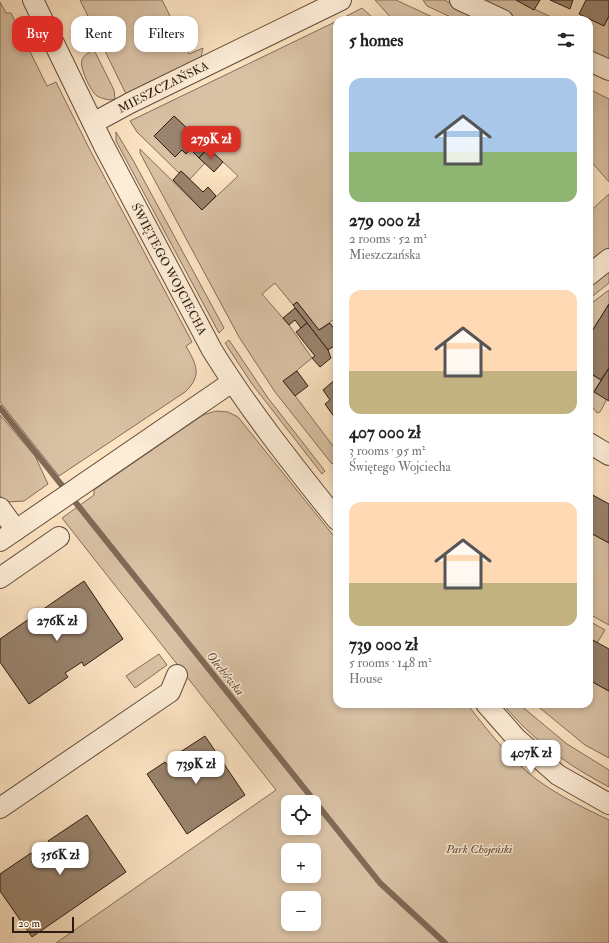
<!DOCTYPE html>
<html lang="en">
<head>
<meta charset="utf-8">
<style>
  :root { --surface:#fff; --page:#f6f6f6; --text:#222; --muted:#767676; --accent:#d93025 }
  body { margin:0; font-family:"IM FELL Double Pica",serif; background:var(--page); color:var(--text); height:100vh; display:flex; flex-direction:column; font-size:15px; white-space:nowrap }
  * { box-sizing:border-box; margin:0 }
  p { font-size:13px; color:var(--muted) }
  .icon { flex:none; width:22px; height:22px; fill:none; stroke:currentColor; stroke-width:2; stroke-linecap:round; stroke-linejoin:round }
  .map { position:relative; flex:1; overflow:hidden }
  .side { position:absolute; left:333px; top:16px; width:260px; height:692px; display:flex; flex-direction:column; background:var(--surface); border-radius:12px; box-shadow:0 2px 6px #0003 }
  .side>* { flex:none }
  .hud { position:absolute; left:12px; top:16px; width:261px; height:36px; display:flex; gap:8px }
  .controls { position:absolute; left:281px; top:795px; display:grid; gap:8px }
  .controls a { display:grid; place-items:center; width:40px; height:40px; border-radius:8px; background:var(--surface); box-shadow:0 2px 6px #0003; font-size:20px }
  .scale { position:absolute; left:12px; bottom:10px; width:62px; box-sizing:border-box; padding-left:4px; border:2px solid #2e1b11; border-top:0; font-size:11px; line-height:14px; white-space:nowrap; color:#2e1b11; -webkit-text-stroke:3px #fdedd7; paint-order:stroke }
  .price { position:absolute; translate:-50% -34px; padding:0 9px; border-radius:8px; background:#fff; color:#222; font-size:13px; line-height:26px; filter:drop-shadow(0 1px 2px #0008) }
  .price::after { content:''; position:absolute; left:50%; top:24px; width:12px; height:9px; margin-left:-6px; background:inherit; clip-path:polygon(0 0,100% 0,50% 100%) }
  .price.current { background:var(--accent); color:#fff }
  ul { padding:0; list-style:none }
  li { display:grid; align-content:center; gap:8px; height:212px; padding:0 16px }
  li span { display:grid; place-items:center; height:124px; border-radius:12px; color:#555 }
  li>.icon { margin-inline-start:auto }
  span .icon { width:72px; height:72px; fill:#fffc; stroke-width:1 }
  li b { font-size:17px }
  h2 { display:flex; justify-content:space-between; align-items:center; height:48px; padding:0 16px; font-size:17px }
  .chip { padding:0 14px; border-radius:12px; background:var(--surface); box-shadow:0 2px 6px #0003; font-size:14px; line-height:36px }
  .chip.current { background:var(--accent); color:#fff }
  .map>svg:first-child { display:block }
  .green { fill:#d9c1a4; stroke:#846e5a; fill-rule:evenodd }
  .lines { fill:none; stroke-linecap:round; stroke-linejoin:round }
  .stream { stroke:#806a57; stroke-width:6 }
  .building { fill:#99836d; stroke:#2e1b11 }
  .minor-casing { stroke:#624d3d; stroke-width:22 }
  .minor { stroke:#fdedd7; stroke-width:20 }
  .labels { text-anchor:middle; stroke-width:3; stroke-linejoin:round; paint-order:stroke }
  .street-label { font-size:12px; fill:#2e1b11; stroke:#fdedd7 }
  .park-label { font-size:12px; font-style:italic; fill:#614d3d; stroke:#fdedd7 }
  .water-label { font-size:13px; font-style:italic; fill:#645040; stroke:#fdedd7 }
</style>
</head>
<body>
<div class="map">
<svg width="609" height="943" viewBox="0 0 609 943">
  <rect width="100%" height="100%" fill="#fce3c2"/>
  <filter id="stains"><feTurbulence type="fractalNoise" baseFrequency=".005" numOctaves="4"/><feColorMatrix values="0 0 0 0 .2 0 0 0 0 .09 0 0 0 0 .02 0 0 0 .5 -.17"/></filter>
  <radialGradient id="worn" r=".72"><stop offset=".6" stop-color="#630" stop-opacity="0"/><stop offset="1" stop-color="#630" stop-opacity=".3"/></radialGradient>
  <g class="green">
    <polygon points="80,0 162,0 189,54 203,48 201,57 126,94"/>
    <polygon points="375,0 396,0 439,20 393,20"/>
    <polygon points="423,0 444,0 487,20 457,20 427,6"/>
    <polygon points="475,0 516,0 551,17 549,20 517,20"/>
    <path d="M 0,2 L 6,13 L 11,13 L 47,86 L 56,82 L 91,152 L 192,342 L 186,346 C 196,364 203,375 185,392 L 59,476 L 0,402 Z"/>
    <polygon points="362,8 374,19 339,20"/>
    <polygon points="609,16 609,62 589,53 589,20 584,20 586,17 604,25"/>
    <polygon points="337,21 337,317 319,330 297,302 293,305 275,283 262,294 289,325 312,358 284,381 333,446 336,445 337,461 332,464 275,392 239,337 140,153 140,149 202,210 238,176 174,116 154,136 175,157 182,150 186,154 190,149 205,163 190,179 181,171 179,173 137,132 130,121"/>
    <path d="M 94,50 L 114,90 L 115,99 C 110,101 103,99 97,96 C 91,92 79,67 82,60 C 84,55 89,52 94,50 Z"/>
    <polygon points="591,90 609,99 609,182 589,159 589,93"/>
    <polygon points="116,132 133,160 224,328 219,333 116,141"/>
    <polygon points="609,194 609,254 589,269 589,212"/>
    <polygon points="609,268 609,283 589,299 589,283"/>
    <polygon points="609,290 609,304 589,336 589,305"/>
    <polygon points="229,340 268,398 325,471 322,474 252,384 225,343"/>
    <polygon points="593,375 601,380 594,391 607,399 600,412 597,413 589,403 589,376 592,377"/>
    <path d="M 216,411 L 228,412 L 238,417 L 337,540 L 337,704 L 467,704 C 488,731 509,758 536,779 C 559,796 584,808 609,820 L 609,943 L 56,943 L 276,790 L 62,518 L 94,495 L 94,490 L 203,415 ZM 288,802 L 314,802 L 314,828 L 288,828 ZM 288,850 L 314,850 L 314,876 L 288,876 ZM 288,898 L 314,898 L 314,924 L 288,924 Z"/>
    <polygon points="0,415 35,456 48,484 24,501 7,502 0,496"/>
    <polygon points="589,532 609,543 609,625 589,614"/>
    <polygon points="589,621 605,630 597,643 589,638"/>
    <polygon points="159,654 167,665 135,688 126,676"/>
    <polygon points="589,680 609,691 609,758 585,745 535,704 589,704"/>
    <path d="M 503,704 L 519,704 L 567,744 L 609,770 L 609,787 C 569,766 532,740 503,704 Z"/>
  </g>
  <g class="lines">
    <polyline class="stream" points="0,408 380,883 445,943"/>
  </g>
  <g class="building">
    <polygon points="516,0 540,0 534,10"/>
    <polygon points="550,0 573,0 570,9"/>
    <polygon points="586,0 609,0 609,16 604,26 579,14"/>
    <polygon points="174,116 208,148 199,158 190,149 186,154 182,150 175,157 154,136"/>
    <polygon points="208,148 223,162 214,172 199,158"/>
    <polygon points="181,171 203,192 208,187 216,196 202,210 173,180"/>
    <polygon points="297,302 319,330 330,323 337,333 337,344 328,350 293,305"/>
    <polygon points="609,304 609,368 601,380 593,375 592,377 589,375 589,336"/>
    <polygon points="295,308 307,323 301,328 295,320 289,325 283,318"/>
    <polygon points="307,323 328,350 331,358 320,367 312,358 315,356 296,332"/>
    <polygon points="609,368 609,401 594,392"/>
    <polygon points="297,371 308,386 295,396 283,381"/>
    <polygon points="337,378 337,416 335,418 325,404 330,400 323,390"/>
    <polygon points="589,493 609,504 609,543 589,532"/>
    <polygon points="84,581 123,639 84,666 82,662 65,673 68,677 29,704 0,662 0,639"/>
    <polygon points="589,638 609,649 609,691 589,680"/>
    <polygon points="205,736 245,795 187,834 147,774 165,762 169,767 178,761 174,756"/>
    <polygon points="87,815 126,872 32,937 0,891 0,874 31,853 34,857 51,845 48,841"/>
  </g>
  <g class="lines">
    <defs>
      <g id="minor">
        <path d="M 33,0 L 104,146 L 212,350 C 249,410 293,465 337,520"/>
        <polyline points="460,0 503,20"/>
        <polyline points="589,61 609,70"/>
        <polyline points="93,123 130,103 341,0"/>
        <polyline points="589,275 609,259"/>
        <polyline points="589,443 609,455"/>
        <polyline points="0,508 16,530"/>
        <polyline points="0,541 232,382"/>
        <polyline points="0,578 59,537"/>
        <polyline points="486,704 516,738 558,775 609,804"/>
        <polyline points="0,808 170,692 177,675"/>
      </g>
    </defs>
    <use href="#minor" class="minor-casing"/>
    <use href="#minor" class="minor"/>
  </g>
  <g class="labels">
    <g class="street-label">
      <text transform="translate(163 87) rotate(-27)" y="4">MIESZCZAŃSKA</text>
      <text transform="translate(169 269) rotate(62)" y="4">ŚWIĘTEGO WOJCIECHA</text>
    </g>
    <g class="park-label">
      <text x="479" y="853">Park Chojeński</text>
    </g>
    <g class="water-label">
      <text transform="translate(226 673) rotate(51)" y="5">Olechówka</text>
    </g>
  </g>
  <rect width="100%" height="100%" filter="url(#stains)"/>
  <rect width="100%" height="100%" fill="url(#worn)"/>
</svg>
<div class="controls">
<a><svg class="icon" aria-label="locate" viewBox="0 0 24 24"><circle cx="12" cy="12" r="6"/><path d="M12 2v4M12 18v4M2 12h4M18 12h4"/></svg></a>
<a>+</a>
<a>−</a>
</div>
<div class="scale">20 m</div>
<b class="price current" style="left:211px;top:160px">279K zł</b>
<b class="price" style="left:57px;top:642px">276K zł</b>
<b class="price" style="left:531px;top:774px">407K zł</b>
<b class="price" style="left:196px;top:785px">739K zł</b>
<b class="price" style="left:60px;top:876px">356K zł</b>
<div class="hud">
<a class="chip current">Buy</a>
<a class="chip">Rent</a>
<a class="chip">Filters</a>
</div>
<section class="side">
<h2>5 homes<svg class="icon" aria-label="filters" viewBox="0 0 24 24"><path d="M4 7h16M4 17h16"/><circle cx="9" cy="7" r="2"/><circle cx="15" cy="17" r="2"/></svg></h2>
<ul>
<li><span style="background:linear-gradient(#a9c7e8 60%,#8fb573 0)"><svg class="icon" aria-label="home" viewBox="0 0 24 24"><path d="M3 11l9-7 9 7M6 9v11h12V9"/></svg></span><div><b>279 000 zł</b><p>2 rooms · 52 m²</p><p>Mieszczańska</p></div></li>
<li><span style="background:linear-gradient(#ffd9b3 65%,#c2b280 0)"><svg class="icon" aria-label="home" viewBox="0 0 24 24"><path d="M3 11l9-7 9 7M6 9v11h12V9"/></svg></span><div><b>407 000 zł</b><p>3 rooms · 95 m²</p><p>Świętego Wojciecha</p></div></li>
<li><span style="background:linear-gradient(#ffd9b3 65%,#c2b280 0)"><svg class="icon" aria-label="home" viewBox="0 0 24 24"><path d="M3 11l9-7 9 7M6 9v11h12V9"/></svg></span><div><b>739 000 zł</b><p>5 rooms · 148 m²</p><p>House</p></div></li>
</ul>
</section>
</div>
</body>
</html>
